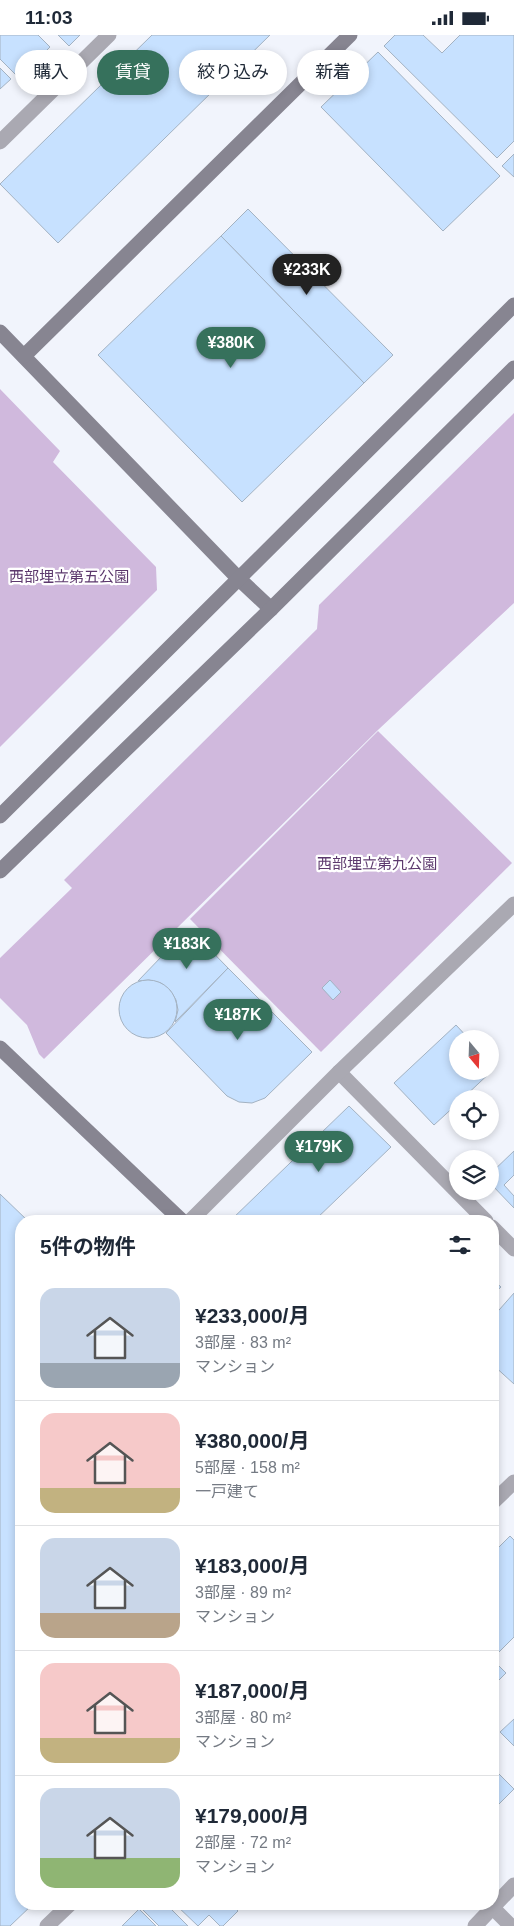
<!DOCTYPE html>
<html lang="ja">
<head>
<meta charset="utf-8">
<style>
  :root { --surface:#fff; --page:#f6f6f7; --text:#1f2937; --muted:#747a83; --line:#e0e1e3; --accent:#36715c }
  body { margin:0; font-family:Arial,"Noto Sans JP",sans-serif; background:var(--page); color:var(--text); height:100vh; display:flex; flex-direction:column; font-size:19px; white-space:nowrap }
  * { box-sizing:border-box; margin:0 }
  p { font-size:16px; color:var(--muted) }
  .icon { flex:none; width:28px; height:28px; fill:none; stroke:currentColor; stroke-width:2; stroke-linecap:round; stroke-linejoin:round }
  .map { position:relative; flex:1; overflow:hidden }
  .side { position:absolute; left:15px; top:1180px; width:484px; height:695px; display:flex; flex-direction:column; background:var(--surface); border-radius:20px; box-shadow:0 2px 8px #0003 }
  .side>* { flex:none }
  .banner { position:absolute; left:15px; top:15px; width:485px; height:45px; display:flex; gap:10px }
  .needle { width:32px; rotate:161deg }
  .controls { position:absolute; left:449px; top:995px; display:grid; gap:10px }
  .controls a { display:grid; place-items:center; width:50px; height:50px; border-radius:50%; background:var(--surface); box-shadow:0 2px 8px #0003; font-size:25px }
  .price { position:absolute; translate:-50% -42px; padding:0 11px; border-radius:18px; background:var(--accent); color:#fff; font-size:16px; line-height:32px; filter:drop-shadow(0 1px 2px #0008) }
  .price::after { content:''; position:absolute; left:50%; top:30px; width:15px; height:11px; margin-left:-8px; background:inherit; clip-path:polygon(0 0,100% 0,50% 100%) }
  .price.current { background:#222; color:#fff }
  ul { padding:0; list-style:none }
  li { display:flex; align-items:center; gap:15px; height:125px; padding:0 25px }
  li+li { border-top:1px solid var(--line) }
  li span { display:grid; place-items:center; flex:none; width:140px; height:100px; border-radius:15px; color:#555 }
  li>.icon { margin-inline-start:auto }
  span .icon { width:60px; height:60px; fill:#fffc; stroke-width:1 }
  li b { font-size:21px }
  h2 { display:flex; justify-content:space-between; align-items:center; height:60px; padding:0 25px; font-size:21px }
  .chip { padding:0 18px; border-radius:22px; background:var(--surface); box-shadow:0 2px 8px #0003; font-size:18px; line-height:45px }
  .chip.current { background:var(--accent); color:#fff }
  .status { display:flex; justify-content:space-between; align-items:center; height:35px; padding:0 25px; background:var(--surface); direction:ltr }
  .status svg { height:14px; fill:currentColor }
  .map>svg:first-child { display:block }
  .green { fill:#d0b9dd }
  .building { fill:#c7e1ff; stroke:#a3b2c2 }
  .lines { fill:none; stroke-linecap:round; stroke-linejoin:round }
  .street { stroke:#aaa9b2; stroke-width:15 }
  .secondary { stroke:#878591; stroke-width:15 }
  .labels { text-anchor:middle; stroke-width:4.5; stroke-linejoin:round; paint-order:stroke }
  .park-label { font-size:15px; fill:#5c396d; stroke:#fff }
</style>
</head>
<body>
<div class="status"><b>11:03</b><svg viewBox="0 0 49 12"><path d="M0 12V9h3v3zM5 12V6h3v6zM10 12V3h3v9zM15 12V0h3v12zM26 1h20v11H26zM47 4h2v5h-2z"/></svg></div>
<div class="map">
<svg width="514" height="1891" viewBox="0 0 514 1891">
  <rect width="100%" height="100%" fill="#f1f4fc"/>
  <g class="green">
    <polygon points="0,354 60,416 53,427 156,532 157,555 0,712"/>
    <polygon points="514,378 514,568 379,694 44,1024 39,1019 27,990 0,963 0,923 72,853 64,845 317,594 319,570"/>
    <polygon points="378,696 512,828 321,1017 190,884"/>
  </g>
  <g class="building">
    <polygon points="0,0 38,0 50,12 19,43 0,24"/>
    <polygon points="58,0 80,0 69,11"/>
    <polygon points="152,0 270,0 58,208 0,149"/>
    <polygon points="395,0 423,0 442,18 460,0 514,0 514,106 497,123 384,11"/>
    <polygon points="378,17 500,141 443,196 321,72"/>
    <polygon points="0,33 11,44 0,54"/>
    <polygon points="514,119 514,142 502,131"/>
    <polygon points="248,174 393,320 364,348 221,201"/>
    <polygon points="221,201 364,348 242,467 98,320"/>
    <polygon points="189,893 228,933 175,987 178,975 176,965 170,955 161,948 149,945 138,946"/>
    <polygon points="228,933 312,1017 265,1063 252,1068 239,1067 227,1061 166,998"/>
    <circle cx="148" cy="974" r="29"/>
    <polygon points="330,945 341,957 333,965 322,953"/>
    <polygon points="456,990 469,1004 458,1004 458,1036 490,1036 490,1027 495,1033 462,1064 458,1064 458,1068 434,1090 394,1048"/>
    <polygon points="349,1071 391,1112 314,1186 230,1186"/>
    <polygon points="514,1116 514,1140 504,1150 514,1161 514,1173 490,1148 490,1139"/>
    <polygon points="0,1159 28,1186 21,1186 21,1869 33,1869 10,1891 0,1891"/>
    <polygon points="492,1244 501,1252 492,1260"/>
    <polygon points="514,1258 514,1349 492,1329 492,1283"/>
    <polygon points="510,1501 514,1505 514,1602 492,1624 492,1519"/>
    <polygon points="492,1624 506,1638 492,1652"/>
    <polygon points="514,1684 514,1711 500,1697"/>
    <polygon points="492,1732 514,1754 492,1776"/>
    <polygon points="137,1869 166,1869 188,1891 159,1891"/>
    <polygon points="175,1869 231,1869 238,1876 223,1891 220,1891 209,1880 198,1891"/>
    <polygon points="139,1874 156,1891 122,1891"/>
  </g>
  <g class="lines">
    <g class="street">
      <polyline points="0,107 109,0"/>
      <polyline points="339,1037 486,1186"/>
      <polyline points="190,1186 339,1037 514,869"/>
      <polyline points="492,1192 514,1214"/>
      <polyline points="492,1468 514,1447"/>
      <polyline points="492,1872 511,1891"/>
      <polyline points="47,1891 70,1869"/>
      <polyline points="475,1891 514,1850"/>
    </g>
    <g class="secondary">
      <polyline points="0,297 238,543 271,574"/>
      <polyline points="24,321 350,0"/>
      <polyline points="0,781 514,270"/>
      <polyline points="0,836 271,574 514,333"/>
      <polyline points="0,1013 182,1186"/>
    </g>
  </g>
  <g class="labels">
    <g class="park-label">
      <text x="69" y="547">西部埋立第五公園</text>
      <text x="377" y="834">西部埋立第九公園</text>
    </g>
  </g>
</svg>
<div class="controls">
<a><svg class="needle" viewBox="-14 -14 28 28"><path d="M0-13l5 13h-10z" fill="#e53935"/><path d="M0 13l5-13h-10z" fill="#747a83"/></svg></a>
<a><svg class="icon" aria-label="locate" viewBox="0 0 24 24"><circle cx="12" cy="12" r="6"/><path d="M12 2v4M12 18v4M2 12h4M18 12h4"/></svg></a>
<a><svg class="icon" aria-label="layers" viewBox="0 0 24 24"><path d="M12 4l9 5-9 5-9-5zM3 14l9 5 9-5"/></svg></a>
</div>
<b class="price current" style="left:307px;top:261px">¥233K</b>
<b class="price" style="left:231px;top:334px">¥380K</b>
<b class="price" style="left:187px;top:935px">¥183K</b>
<b class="price" style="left:238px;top:1006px">¥187K</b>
<b class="price" style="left:319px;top:1138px">¥179K</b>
<div class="banner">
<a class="chip">購入</a>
<a class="chip current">賃貸</a>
<a class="chip">絞り込み</a>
<a class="chip">新着</a>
</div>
<section class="side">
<h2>5件の物件<svg class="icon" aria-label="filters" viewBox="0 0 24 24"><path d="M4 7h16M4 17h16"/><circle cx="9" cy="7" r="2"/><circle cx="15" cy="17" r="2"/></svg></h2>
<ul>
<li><span style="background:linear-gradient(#c9d6e8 75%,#9aa5b1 0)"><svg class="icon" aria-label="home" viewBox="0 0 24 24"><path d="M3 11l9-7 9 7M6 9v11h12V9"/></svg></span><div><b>¥233,000/月</b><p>3部屋 · 83 m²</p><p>マンション</p></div></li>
<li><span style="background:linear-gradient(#f6c9c9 75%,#c2b280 0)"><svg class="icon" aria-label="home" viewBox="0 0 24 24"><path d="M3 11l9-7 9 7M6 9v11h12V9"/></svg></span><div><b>¥380,000/月</b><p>5部屋 · 158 m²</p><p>一戸建て</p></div></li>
<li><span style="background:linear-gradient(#c9d6e8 75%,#b9a48a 0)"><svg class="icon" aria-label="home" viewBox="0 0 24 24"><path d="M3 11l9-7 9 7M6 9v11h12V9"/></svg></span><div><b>¥183,000/月</b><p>3部屋 · 89 m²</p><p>マンション</p></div></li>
<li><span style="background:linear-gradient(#f6c9c9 75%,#c2b280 0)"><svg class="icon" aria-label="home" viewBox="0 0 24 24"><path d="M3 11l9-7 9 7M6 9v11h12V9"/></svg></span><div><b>¥187,000/月</b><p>3部屋 · 80 m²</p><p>マンション</p></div></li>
<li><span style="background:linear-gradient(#c9d6e8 70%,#8fb573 0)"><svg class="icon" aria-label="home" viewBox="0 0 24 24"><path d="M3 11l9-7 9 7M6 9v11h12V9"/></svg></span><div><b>¥179,000/月</b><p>2部屋 · 72 m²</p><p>マンション</p></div></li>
</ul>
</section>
</div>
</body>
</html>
